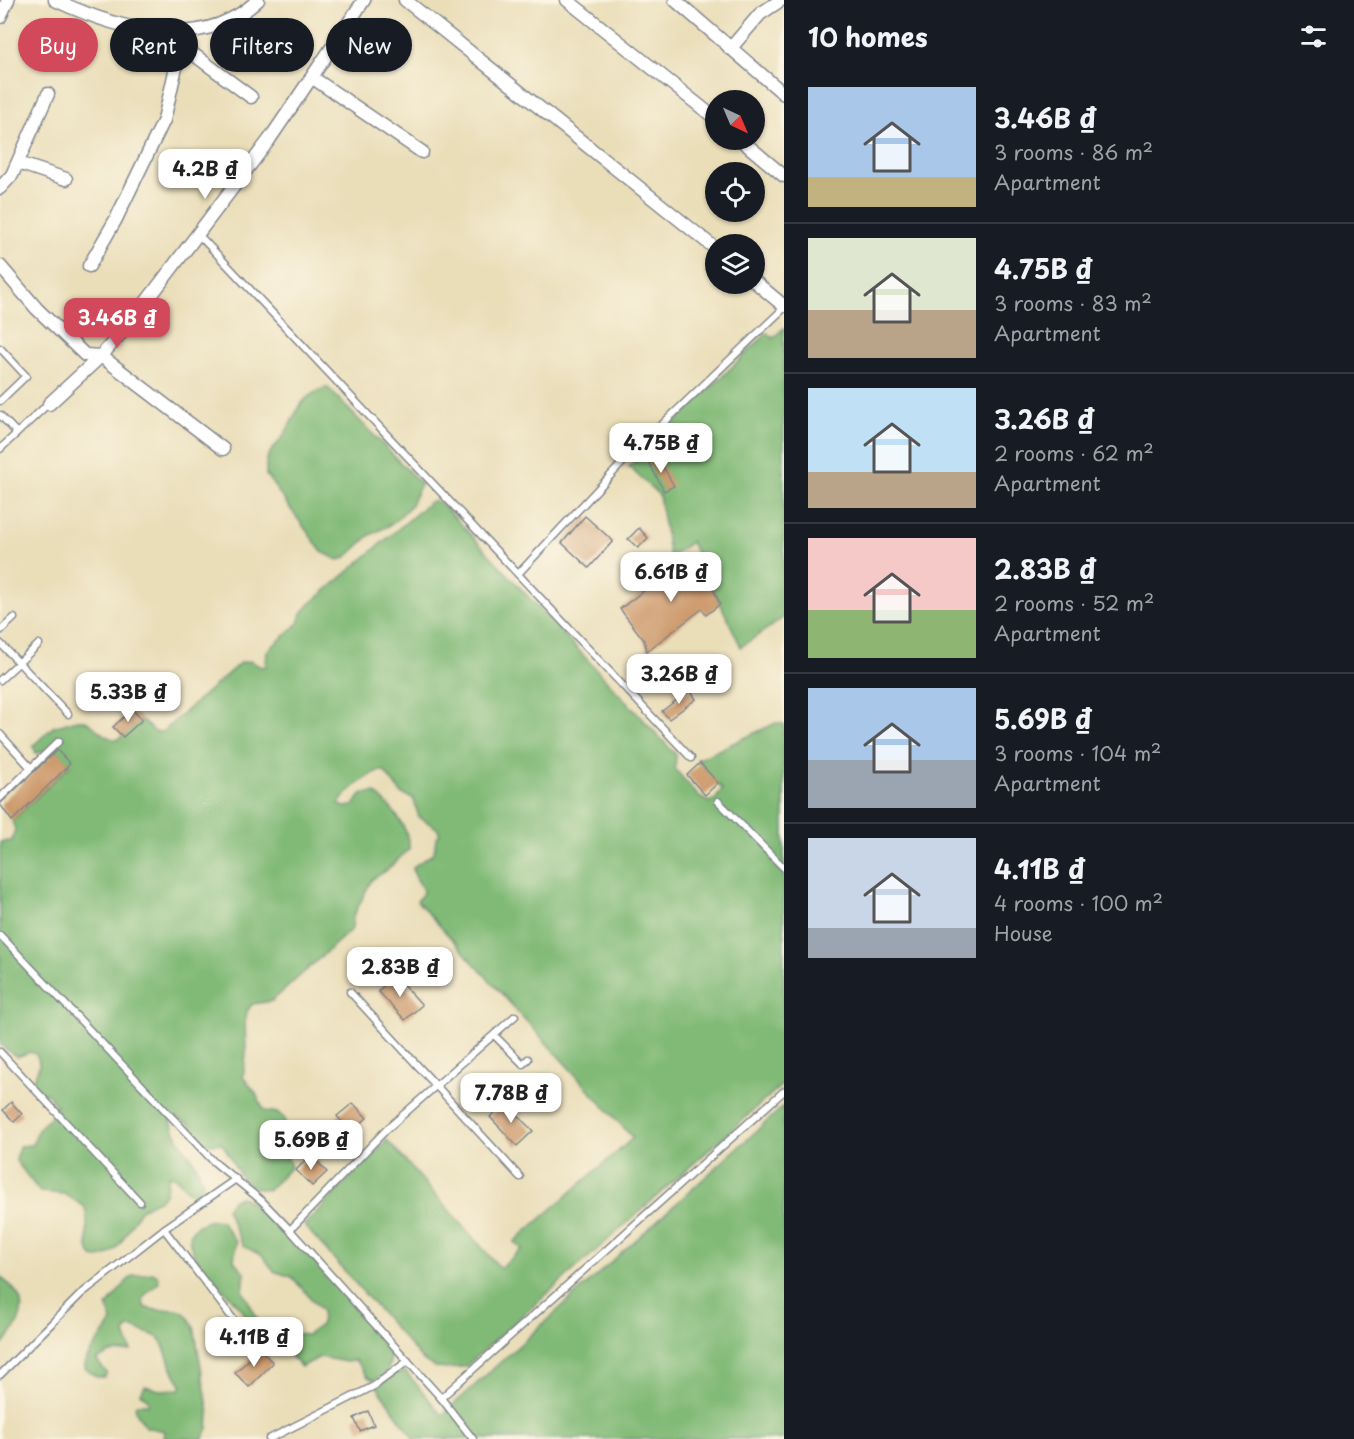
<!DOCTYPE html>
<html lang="en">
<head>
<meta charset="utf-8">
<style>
  :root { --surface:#171b24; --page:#20242c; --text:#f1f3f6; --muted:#9ea1a6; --line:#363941; --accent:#d1495b }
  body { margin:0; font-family:"Playpen Sans",sans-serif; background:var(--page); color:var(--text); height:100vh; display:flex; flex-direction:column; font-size:22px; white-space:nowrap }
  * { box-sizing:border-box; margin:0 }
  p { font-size:20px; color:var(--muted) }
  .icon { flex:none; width:33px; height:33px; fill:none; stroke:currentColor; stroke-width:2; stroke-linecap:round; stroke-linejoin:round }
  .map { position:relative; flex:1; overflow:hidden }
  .drawer { display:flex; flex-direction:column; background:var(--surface); width:570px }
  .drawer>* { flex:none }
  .guide { position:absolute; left:18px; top:18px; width:570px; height:54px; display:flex; gap:12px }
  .needle { width:39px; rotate:136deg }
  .tools { position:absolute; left:705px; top:90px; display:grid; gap:12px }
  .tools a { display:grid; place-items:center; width:60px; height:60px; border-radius:50%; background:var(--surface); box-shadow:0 2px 4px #0004; font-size:30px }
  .price { position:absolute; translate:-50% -51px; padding:0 14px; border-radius:12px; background:#fff; color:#222; font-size:20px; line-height:39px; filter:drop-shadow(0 2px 3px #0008) }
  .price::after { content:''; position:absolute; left:50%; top:36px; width:18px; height:14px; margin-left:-9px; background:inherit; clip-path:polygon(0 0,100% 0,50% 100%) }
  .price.on { background:var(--accent); color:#fff }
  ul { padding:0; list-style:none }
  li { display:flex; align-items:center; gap:18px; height:150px; padding:0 24px }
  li+li { border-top:2px solid var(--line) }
  li span { display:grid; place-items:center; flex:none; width:168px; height:120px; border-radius:0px; color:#555 }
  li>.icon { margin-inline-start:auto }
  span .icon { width:72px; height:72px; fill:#fffc; stroke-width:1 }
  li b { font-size:26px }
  h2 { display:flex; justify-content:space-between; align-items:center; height:72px; padding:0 24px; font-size:26px }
  .tag { padding:0 21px; border-radius:27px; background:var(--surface); box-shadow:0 2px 4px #0004; font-size:21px; line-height:54px }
  .tag.on { background:var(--accent); color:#fff }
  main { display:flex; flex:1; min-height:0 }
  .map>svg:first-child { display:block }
  .forest { fill:#81ba77; stroke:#4e746a; stroke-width:1.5 }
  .building { fill:#ce9b6e }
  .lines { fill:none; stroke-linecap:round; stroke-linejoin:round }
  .service-casing { stroke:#82868c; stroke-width:9 }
  .minor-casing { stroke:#82868c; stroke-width:15 }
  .service { stroke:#fff; stroke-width:6 }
  .minor { stroke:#fff; stroke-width:12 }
</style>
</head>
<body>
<main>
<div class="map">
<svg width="784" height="1439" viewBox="0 0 784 1439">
  <rect width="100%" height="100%" fill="#fcf5e5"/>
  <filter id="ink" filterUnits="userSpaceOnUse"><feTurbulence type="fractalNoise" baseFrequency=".0167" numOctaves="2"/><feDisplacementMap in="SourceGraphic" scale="12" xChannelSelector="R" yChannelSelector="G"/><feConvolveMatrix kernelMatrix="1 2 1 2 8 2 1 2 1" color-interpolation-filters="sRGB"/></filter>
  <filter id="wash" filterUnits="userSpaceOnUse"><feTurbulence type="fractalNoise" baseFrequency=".008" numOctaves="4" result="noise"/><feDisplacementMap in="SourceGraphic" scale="24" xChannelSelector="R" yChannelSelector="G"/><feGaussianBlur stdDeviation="1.35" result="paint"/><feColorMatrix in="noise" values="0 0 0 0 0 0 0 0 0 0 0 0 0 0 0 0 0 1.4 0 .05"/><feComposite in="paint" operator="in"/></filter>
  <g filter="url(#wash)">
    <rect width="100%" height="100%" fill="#eadeb9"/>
    <g class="forest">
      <polygon points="784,328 784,617 741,647 691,542 670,558 659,495 629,467 767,333 773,338"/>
      <path d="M 327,387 L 421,484 L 410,506 L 392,524 L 370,535 L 345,558 L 338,560 L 322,552 L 266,475 C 265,453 270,454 282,438 C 299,414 293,400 327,387 Z"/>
      <path d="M 435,501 L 441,503 L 676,755 L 675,769 L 699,797 L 709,802 L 716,799 L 722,789 L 697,760 L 776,723 L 784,724 L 784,1083 L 466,1366 C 449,1370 435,1371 422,1359 L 304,1225 L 387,1140 L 500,1268 L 522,1249 L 514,1242 L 633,1138 L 417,901 L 423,893 C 423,883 412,878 413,867 L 434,853 L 436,838 L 440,834 L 437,828 L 419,817 L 413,798 L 402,794 L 384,771 C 372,769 344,794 339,804 L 344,807 L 353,806 L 363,793 L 375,793 C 391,806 410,828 409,849 L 386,871 L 372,879 L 353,917 L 352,929 L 272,1001 L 252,1004 L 246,1013 L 245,1020 L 246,1055 L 243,1077 L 255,1092 L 264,1111 L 278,1113 L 285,1119 L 282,1144 L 291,1167 L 268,1190 C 235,1189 237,1160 221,1143 L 202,1145 L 190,1124 L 175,1117 L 171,1120 C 176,1147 201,1160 203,1186 L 199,1194 L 191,1194 L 175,1177 L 169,1175 C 167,1181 167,1188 165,1194 C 160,1203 146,1202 139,1212 C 127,1228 118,1263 92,1257 C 82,1243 92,1222 84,1206 L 64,1194 L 40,1192 L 16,1161 L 19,1146 L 32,1145 L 39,1128 L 50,1118 L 56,1106 L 47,1093 L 39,1096 L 32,1083 C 36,1071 43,1067 36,1054 L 30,1052 L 17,1057 L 0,1045 L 0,842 L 12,841 L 15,829 L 12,821 L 70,765 L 56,750 L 50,756 L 44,751 L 36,753 L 33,746 L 54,726 C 64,726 74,718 83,720 C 95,724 100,737 117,740 L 142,720 L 155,732 L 162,732 L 240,663 L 250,661 L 261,667 L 266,666 L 267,651 L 299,623 L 302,613 L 310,604 L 430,502 Z"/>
      <polygon points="784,1106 784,1439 414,1439 377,1387 396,1373 406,1372 442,1415"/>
      <path d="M 241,1197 C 274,1208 357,1312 384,1343 C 392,1356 393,1366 382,1377 L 373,1380 L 368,1377 L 355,1360 L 346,1362 L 320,1357 L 301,1367 C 291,1352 274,1348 260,1337 C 251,1328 247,1315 239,1306 C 227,1291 167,1243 199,1225 C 207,1221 212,1219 221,1221 L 236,1242 L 234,1261 L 245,1273 L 243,1291 L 262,1327 L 268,1331 L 307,1335 L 321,1325 L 322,1311 L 292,1277 L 274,1271 L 263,1256 L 243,1246 L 226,1209 L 233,1199 Z"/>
      <path d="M 152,1273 L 157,1275 L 159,1282 L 143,1297 L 144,1307 C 166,1317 180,1297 194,1327 L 209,1413 L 208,1428 L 203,1439 L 163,1439 L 164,1431 L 146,1427 L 135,1410 L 136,1404 L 148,1404 L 149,1401 L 141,1393 L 145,1386 L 159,1390 L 180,1389 L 182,1385 C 170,1372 168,1352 159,1337 C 149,1335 138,1327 128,1328 L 125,1333 L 131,1351 L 110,1353 L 96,1360 L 107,1373 L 104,1377 L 97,1377 L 85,1368 C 83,1355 106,1335 112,1321 L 107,1306 L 127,1281 L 133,1276 Z"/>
      <path d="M 0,1275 C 5,1283 11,1285 16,1292 C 31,1311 12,1334 0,1348 Z"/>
    </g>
    <g id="blocks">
      <g class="building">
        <polygon points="657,456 674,486 664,491 648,461"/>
        <polygon points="585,516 613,541 589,568 562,543"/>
        <polygon points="639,528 648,538 638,548 628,539"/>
        <polygon points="698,556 720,604 706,615 702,609 647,651 644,640 620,609 672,569 675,573"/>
        <polygon points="690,690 696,699 669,719 662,711"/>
        <polygon points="132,709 142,720 123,737 113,727"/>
        <polygon points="57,750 70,764 12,821 0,804"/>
        <polygon points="700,763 718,783 705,795 687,775"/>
        <polygon points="395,975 422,1005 405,1020 378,991"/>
        <polygon points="11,1102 22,1114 14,1122 3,1110"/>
        <polygon points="353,1103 367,1118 351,1132 337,1116"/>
        <polygon points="505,1103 533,1131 517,1146 490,1117"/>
        <polygon points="311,1155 327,1172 312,1186 296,1170"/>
        <polygon points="260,1349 273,1363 249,1387 235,1373"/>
        <polygon points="368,1411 374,1425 360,1431 354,1418"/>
      </g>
    </g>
  </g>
  <g filter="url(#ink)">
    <use href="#blocks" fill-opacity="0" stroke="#82868c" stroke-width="1.5"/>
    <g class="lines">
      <defs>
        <g id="service">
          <polyline points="198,234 691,758"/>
          <polyline points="0,348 26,376 0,401"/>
          <polyline points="0,415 17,433"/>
          <polyline points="0,449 48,404"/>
          <polyline points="518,574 626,459 784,308"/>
          <polyline points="0,631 14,618"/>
          <polyline points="0,643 68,714"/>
          <polyline points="0,680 39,644"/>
          <polyline points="0,734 31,768"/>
          <polyline points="0,798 59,741"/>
          <polyline points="718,801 784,868"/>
          <polyline points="0,935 214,1162 262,1201 290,1230 441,1398 473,1439"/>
          <polyline points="350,992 520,1177"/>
          <polyline points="494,1035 523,1064 528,1059"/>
          <polyline points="0,1052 140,1202"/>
          <polyline points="164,1229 253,1345"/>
          <polyline points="290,1230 387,1129 515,1016"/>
          <polyline points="0,1375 81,1294 164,1229 236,1179"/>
          <polyline points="441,1398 784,1091"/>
          <polyline points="269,1439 374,1386 408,1361"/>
        </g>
        <g id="minor">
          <path d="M 55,0 C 119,30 201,54 258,0"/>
          <polyline points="405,0 716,249"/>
          <polyline points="567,0 716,119"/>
          <polyline points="675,0 784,94"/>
          <polyline points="0,17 8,0"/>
          <polyline points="181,45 251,97"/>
          <polyline points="730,49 760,14 781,0"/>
          <polyline points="313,78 422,152"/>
          <polyline points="741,140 784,176"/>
          <polyline points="18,163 66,179"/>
          <polyline points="0,188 12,175 48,94"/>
          <polyline points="0,266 37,309 85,355 101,356 223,449"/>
          <polyline points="89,266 116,219 164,120 181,45 180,33"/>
          <polyline points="754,281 784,306"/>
          <polyline points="49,404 101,356 134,318 269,140 364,0"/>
        </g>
      </defs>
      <use href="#service" class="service-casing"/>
      <use href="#minor" class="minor-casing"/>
      <use href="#service" class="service"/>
      <use href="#minor" class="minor"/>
    </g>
  </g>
</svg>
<div class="tools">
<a><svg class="needle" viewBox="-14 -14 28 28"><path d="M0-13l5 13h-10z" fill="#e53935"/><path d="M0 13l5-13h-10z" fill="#9ea1a6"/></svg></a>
<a><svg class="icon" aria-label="locate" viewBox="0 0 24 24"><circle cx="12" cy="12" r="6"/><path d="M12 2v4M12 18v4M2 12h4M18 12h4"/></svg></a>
<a><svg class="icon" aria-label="layers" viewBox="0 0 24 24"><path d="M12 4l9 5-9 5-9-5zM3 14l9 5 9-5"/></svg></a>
</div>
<b class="price" style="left:205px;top:200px">4.2B ₫</b>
<b class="price on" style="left:117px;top:349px">3.46B ₫</b>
<b class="price" style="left:661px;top:474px">4.75B ₫</b>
<b class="price" style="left:671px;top:603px">6.61B ₫</b>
<b class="price" style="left:679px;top:705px">3.26B ₫</b>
<b class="price" style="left:128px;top:723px">5.33B ₫</b>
<b class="price" style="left:400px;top:998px">2.83B ₫</b>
<b class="price" style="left:511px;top:1124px">7.78B ₫</b>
<b class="price" style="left:311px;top:1171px">5.69B ₫</b>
<b class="price" style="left:254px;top:1368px">4.11B ₫</b>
<div class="guide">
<a class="tag on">Buy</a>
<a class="tag">Rent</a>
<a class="tag">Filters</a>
<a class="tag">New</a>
</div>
</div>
<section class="drawer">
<h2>10 homes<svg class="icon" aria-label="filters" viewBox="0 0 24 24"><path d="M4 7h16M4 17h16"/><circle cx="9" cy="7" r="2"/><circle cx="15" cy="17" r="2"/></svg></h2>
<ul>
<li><span style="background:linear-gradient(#a9c7e8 75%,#c2b280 0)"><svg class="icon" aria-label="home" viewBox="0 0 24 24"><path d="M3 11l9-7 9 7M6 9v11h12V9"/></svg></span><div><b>3.46B ₫</b><p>3 rooms · 86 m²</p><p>Apartment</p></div></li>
<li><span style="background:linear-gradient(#dfe7d0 60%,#b9a48a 0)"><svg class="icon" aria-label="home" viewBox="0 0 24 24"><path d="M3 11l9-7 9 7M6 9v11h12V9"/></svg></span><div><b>4.75B ₫</b><p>3 rooms · 83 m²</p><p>Apartment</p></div></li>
<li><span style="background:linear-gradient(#bfe0f5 70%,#b9a48a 0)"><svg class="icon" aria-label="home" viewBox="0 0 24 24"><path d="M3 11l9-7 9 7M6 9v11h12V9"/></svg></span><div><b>3.26B ₫</b><p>2 rooms · 62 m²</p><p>Apartment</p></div></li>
<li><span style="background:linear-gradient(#f6c9c9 60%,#8fb573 0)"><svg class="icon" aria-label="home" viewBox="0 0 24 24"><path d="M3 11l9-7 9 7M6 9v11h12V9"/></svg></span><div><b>2.83B ₫</b><p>2 rooms · 52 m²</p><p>Apartment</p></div></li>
<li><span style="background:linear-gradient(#a9c7e8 60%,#9aa5b1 0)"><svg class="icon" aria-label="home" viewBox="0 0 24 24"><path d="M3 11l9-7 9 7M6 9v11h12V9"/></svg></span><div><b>5.69B ₫</b><p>3 rooms · 104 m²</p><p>Apartment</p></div></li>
<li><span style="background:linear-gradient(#c9d6e8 75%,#9aa5b1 0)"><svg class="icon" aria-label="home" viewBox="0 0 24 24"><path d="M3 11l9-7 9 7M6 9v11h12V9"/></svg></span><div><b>4.11B ₫</b><p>4 rooms · 100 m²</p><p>House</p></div></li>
</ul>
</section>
</main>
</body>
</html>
